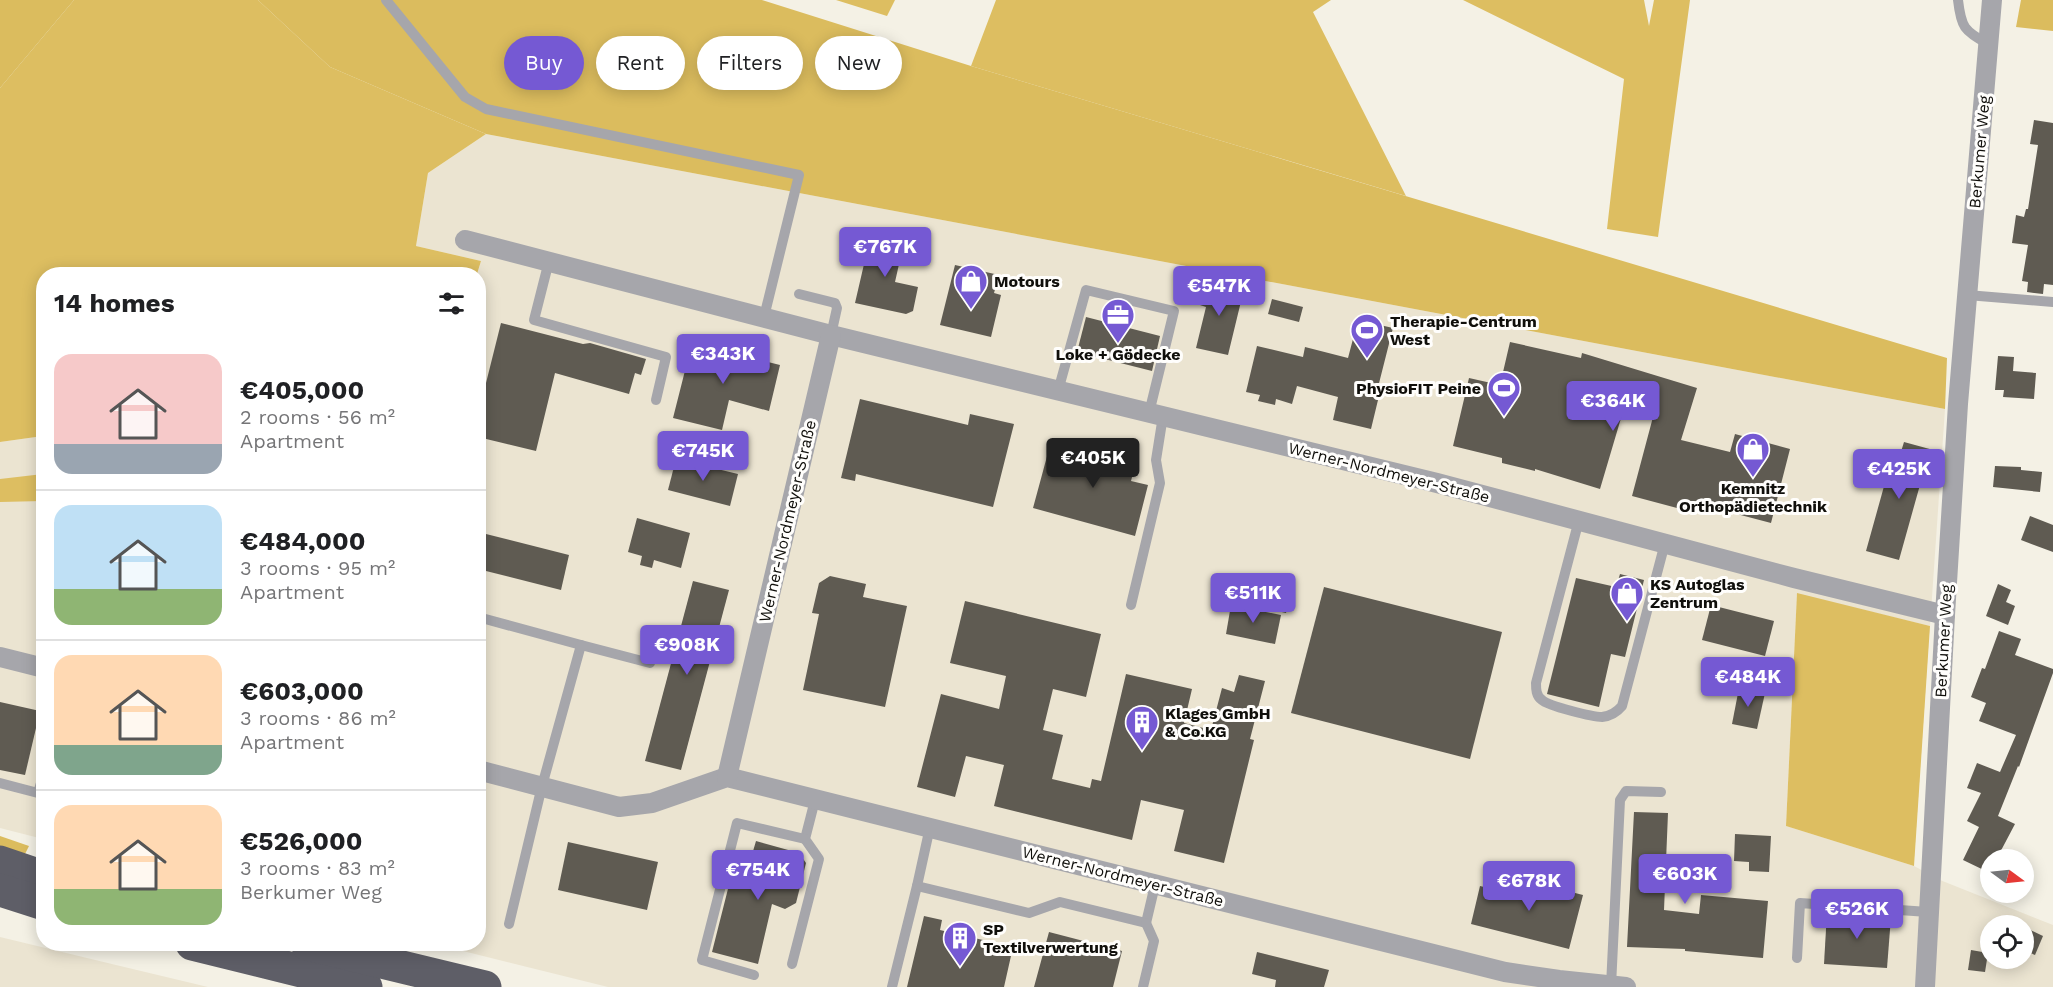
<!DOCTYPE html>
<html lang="en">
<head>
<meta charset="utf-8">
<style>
  :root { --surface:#fff; --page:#f6f6f6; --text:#202124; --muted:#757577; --line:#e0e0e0; --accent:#7559d3 }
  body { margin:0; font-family:"Work Sans",sans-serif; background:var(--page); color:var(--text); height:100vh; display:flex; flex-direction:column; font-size:22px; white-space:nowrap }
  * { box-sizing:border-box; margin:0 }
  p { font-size:20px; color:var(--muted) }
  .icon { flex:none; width:33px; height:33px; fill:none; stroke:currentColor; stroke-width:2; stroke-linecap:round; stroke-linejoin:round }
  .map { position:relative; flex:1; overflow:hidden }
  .details { position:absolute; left:36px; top:267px; width:450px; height:684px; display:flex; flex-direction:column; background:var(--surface); border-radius:24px; box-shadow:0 3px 15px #0003 }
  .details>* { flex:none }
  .guide { position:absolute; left:504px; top:36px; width:570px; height:54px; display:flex; gap:12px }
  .needle { width:39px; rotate:105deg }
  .fabs { position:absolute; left:1980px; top:849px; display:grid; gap:12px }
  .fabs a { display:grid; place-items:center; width:54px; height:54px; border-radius:50%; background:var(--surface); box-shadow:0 3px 15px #0003; font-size:30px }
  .price { position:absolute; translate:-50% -51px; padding:0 14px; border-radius:6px; background:var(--accent); color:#fff; font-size:20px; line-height:39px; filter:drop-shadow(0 2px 3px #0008) }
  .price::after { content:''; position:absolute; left:50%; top:36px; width:18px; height:14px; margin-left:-9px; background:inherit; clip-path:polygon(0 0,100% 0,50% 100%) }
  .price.selected { background:#222; color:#fff }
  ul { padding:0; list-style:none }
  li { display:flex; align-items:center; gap:18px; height:150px; padding:0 18px }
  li+li { border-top:2px solid var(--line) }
  li span { display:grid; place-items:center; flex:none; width:168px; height:120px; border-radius:18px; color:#555 }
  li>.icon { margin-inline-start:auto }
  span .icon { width:72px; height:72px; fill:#fffc; stroke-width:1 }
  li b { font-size:26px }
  h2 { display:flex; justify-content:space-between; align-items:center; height:72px; padding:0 18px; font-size:26px }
  .tag { padding:0 21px; border-radius:27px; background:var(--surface); box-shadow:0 3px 15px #0003; font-size:21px; line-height:54px }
  .tag.selected { background:var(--accent); color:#fff }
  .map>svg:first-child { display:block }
  .built { fill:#ebe4d1; fill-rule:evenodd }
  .green { fill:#ddbe61 }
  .forest { fill:#dbbc5e }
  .building { fill:#5f5b52 }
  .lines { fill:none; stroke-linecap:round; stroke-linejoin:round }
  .service { stroke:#a6a6ab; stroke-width:10 }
  .minor { stroke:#a6a6ab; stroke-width:20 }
  .trunk { stroke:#5e5e67; stroke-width:33 }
  .labels { text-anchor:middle; stroke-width:6; stroke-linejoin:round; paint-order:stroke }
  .street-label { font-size:16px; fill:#100f0b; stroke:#fffefc }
  .poi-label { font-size:16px; font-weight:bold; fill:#100f0b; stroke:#fffefc; text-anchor:start }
</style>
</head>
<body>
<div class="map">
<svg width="2053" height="987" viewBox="0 0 2053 987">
  <rect width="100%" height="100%" fill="#f4f1e5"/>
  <g class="built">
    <path d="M 486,134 L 1945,409 L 1930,626 L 1797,594 L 1786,826 L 1914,866 L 1940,880 L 2053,925 L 2053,987 L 608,987 L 435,944 L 478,944 L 477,274 L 481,261 L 416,246 L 428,173 ZM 1990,926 L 2024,926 L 2024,958 L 1990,958 Z"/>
    <polygon points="43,436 43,839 0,828 0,442"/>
    <polygon points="0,937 116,965 208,987 0,987"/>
  </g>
  <g class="green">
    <polygon points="74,0 258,0 330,67 486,134 428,173 416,246 481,261 477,274 44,274 43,436 0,442 0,88"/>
    <polygon points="836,0 895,0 887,16"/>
    <polygon points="996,0 1331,0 1313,12 1406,196 971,66"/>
    <polygon points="1463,0 1644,0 1649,26 1654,0 1690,0 1658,237 1607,229 1624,79"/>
    <polygon points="43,474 43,501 0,502 0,479"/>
    <polygon points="1797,593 1930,626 1914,866 1786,826"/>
  </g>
  <g class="forest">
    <polygon points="0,0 74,0 0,88"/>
    <polygon points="258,0 762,0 971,66 1947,358 1945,409 486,134 330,67"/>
    <polygon points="2021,0 2053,0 2053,31 2016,27"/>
    <polygon points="0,836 29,846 0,904"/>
  </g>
  <g class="building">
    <polygon points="2034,120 2053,123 2053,285 2044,284 2043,294 2027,292 2028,282 2022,281 2028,245 2012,243 2016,215 2024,217 2026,209 2028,209 2038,145 2030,144"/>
    <polygon points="871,234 904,242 895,282 918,287 913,311 906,314 855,303"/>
    <polygon points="955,265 999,275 994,293 1001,295 991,337 940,325"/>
    <polygon points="1205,280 1244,289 1228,355 1196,348 1206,307 1200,305"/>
    <polygon points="1272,299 1303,307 1299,322 1268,314"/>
    <polygon points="1086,317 1160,336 1152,371 1077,352"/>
    <polygon points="1358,320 1393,328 1375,399 1378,400 1371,429 1333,420 1338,397 1297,386 1292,404 1276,399 1275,405 1258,401 1260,395 1246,392 1257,346 1303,357 1305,347 1348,358"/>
    <polygon points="501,323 583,344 590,343 646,359 641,375 635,373 629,394 555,373 536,451 478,437 478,415"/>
    <polygon points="1510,342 1581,358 1582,353 1697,388 1681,440 1730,452 1735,434 1790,449 1771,523 1695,503 1692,512 1632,496 1653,417 1624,408 1600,489 1535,469 1535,471 1502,463 1502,458 1453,446 1469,378 1500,385"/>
    <polygon points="692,343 780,365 769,411 729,400 722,430 673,418"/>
    <polygon points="1998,356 2014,357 2013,371 2036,373 2034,399 2003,397 2004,390 1995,390"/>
    <polygon points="860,399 968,425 970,414 1014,424 993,507 856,474 855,481 841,478"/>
    <polygon points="1904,442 1937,451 1932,469 1925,467 1899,560 1866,551 1893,454 1900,455"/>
    <polygon points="1104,445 1138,454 1131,481 1148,485 1135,536 1033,508 1049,449 1100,462"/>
    <polygon points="676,459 738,474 730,506 668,490"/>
    <polygon points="1995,466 2021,467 2021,470 2042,472 2040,492 1993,487"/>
    <polygon points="2030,516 2053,525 2053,552 2021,540"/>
    <polygon points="637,518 690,533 681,568 654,560 652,568 640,565 642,556 628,552"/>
    <polygon points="478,532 569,555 561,590 478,569"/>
    <polygon points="1620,574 1644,580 1625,657 1611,654 1599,707 1547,694 1576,578 1616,587"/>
    <polygon points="830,576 866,584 863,597 907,606 885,707 803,690 819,614 812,613 819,583"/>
    <polygon points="693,581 729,590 681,770 645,761"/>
    <polygon points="1998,584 2011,590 2006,602 2015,606 2008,625 1986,616"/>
    <polygon points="1324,587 1502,632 1470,759 1291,713"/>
    <polygon points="1277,593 1290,596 1286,613 1273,610"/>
    <polygon points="965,601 1101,634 1086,697 1053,689 1043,730 1063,735 1052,779 1090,788 1092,779 1101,781 1126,674 1192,689 1184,723 1211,730 1222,688 1234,692 1239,675 1265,681 1250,739 1254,740 1224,863 1174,851 1184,810 1141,800 1132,840 994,806 1004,765 966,756 955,797 917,787 941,694 999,709 1006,676 950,663"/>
    <polygon points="1231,605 1281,615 1275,644 1226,634"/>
    <polygon points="1711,605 1774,621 1765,656 1702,640"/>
    <polygon points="1999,631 2021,639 2015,655 2053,669 2053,673 2019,767 2018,766 1998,816 2015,824 1996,860 1990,860 1990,873 1963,860 1979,827 1967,821 1981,793 1967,788 1977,763 2000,772 2016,735 1979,721 1986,703 1971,697 1982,668 1985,669"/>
    <polygon points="1739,688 1765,693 1757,729 1732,724"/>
    <polygon points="0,702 40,711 25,775 0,770"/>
    <polygon points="1634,812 1668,813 1664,910 1699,914 1701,895 1768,901 1763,958 1685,951 1685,949 1627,947"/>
    <polygon points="1735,834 1771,836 1769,872 1749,871 1749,862 1734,861"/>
    <polygon points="756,841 799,853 806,863 796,903 785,909 772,904 758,964 712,952 731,877 744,882"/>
    <polygon points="568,842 658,862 647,910 558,890"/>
    <polygon points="1508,876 1583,895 1569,949 1471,924 1480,886 1504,892"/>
    <polygon points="1827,912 1891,917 1887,968 1824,964"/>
    <polygon points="924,916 942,920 940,930 1013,947 1004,987 907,987"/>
    <polygon points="2024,927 2043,936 2035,955 2024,950"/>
    <polygon points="1049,932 1122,951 1113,987 1034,987"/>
    <polygon points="1971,950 1988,953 1985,972 1968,970"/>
    <polygon points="1257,952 1329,970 1324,987 1275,987 1276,980 1252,974"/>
  </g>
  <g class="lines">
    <g class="service">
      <polyline points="386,0 465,97 486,109 799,175 764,317"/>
      <path d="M 1958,0 C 1961,27 1964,31 1988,44"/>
      <polyline points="549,261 534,320 666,357 656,400"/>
      <polyline points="799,294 835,303 837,308 831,335"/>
      <polyline points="1967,295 2053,302"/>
      <polyline points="1058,391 1086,290 1174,311 1149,413"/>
      <path d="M 1579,520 L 1536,683 C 1536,689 1536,696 1542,700 C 1548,706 1593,717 1602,717 C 1611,716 1617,712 1622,706 L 1665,543"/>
      <polyline points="1131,605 1160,483 1156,460 1163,416"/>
      <polyline points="478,617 581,645"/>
      <polyline points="0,783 38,793 44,773"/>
      <polyline points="930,827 917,886 1029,913 1060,902 1146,923 1155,885"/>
      <polyline points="509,924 542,786 581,645 650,663"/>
      <polyline points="1797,958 1800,903 1928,912"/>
      <polyline points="792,964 819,859 805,839 815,800"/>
      <polyline points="754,975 702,960 737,823 805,839"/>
      <polyline points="1611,986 1620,800 1626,791 1661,792"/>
      <polyline points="892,987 917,886"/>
      <polyline points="1143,987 1154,941 1146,923"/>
    </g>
    <g class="minor">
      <polyline points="465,240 831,335 1437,483 1794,578 1945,615"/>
      <polyline points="0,657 44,668"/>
      <polyline points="478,770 619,807 652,803 727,777 1505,972 1559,980 1626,987"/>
      <polyline points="727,777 831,335"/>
      <polyline points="1925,987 1945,615 1958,404 1992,0"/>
    </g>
    <g class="trunk">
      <polyline points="0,862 44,877"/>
      <polyline points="0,890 44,904"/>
      <polyline points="192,944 366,987"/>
      <polyline points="307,944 485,987"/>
    </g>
  </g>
  <defs>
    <symbol id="shop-pin" viewBox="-11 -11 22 30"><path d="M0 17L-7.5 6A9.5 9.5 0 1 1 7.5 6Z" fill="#7559d3" stroke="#fffefc"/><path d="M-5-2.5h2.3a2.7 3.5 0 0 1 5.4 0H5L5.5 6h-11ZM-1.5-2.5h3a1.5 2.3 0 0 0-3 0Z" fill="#fff"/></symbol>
    <symbol id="office-pin" viewBox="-11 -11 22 30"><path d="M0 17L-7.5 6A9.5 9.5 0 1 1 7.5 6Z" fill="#7559d3" stroke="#fffefc"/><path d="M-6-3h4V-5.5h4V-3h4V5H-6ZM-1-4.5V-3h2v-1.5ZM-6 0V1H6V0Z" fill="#fff"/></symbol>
    <symbol id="stadium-pin" viewBox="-11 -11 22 30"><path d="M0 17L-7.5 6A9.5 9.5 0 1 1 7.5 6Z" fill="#7559d3" stroke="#fffefc"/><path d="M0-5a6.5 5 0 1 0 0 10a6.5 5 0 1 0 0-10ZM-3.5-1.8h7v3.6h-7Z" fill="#fff"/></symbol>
    <symbol id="building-pin" viewBox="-11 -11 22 30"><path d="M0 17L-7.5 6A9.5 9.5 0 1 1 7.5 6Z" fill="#7559d3" stroke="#fffefc"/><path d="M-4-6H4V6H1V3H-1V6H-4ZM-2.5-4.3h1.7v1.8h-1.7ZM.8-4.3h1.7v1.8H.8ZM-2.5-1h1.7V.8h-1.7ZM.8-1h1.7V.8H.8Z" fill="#fff"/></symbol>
  </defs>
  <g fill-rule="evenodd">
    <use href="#shop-pin" x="952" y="262" width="38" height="52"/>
    <use href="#office-pin" x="1099" y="296" width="38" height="52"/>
    <use href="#stadium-pin" x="1348" y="311" width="38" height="52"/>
    <use href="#stadium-pin" x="1485" y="369" width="38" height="52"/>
    <use href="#shop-pin" x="1734" y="430" width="38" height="52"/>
    <use href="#shop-pin" x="1608" y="574" width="38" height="52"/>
    <use href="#building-pin" x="1123" y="703" width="38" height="52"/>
    <use href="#building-pin" x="941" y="919" width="38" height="52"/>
  </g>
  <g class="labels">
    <g class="street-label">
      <text transform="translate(1979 152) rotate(-85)" y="6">Berkumer Weg</text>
      <text transform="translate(1389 472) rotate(14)" y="6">Werner-Nordmeyer-Straße</text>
      <text transform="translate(787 521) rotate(-77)" y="6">Werner-Nordmeyer-Straße</text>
      <text transform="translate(1943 641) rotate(-87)" y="6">Berkumer Weg</text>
      <text transform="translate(1123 876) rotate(14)" y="6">Werner-Nordmeyer-Straße</text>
    </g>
    <g class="poi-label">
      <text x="994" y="287">Motours</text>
      <text x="1390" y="327">Therapie-Centrum<tspan x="1390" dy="18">West</tspan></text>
      <text x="1118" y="360" text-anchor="middle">Loke + Gödecke</text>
      <text x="1481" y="394" text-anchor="end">PhysioFIT Peine</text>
      <text x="1753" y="494" text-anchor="middle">Kemnitz<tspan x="1753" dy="18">Orthopädietechnik</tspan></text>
      <text x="1650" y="590">KS Autoglas<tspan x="1650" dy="18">Zentrum</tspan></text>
      <text x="1165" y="719">Klages GmbH<tspan x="1165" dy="18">&amp; Co.KG</tspan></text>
      <text x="983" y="935">SP<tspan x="983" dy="18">Textilverwertung</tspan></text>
    </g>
  </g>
</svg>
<div class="fabs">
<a><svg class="needle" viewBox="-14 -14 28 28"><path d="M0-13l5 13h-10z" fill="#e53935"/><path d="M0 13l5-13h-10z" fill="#757577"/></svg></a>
<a><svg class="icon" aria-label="locate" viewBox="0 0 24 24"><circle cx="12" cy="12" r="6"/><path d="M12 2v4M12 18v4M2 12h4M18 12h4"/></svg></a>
</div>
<b class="price" style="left:885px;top:278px">€767K</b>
<b class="price" style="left:1219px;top:317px">€547K</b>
<b class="price" style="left:723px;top:385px">€343K</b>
<b class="price" style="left:1613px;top:432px">€364K</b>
<b class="price" style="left:703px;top:482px">€745K</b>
<b class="price selected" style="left:1093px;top:489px">€405K</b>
<b class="price" style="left:1899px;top:500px">€425K</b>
<b class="price" style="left:1253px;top:624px">€511K</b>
<b class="price" style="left:687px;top:676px">€908K</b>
<b class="price" style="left:1748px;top:708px">€484K</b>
<b class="price" style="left:758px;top:901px">€754K</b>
<b class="price" style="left:1685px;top:905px">€603K</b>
<b class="price" style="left:1529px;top:912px">€678K</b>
<b class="price" style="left:1857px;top:940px">€526K</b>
<div class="guide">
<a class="tag selected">Buy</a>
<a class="tag">Rent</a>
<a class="tag">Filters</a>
<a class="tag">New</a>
</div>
<section class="details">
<h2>14 homes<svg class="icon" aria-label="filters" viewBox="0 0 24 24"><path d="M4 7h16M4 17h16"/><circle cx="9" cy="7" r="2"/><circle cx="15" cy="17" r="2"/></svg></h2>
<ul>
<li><span style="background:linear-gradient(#f6c9c9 75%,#9aa5b1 0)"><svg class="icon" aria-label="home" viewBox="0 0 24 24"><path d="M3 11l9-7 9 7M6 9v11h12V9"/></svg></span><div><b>€405,000</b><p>2 rooms · 56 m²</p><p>Apartment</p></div></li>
<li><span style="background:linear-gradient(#bfe0f5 70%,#8fb573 0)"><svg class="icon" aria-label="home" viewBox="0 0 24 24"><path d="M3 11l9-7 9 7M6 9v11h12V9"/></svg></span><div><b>€484,000</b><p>3 rooms · 95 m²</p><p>Apartment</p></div></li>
<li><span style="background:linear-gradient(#ffd9b3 75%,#7fa58c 0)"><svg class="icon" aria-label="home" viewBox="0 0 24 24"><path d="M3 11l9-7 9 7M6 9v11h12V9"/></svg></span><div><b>€603,000</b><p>3 rooms · 86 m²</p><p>Apartment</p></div></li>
<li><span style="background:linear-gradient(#ffd9b3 70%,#8fb573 0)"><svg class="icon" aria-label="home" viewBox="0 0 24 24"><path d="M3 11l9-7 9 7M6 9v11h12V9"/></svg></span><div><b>€526,000</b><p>3 rooms · 83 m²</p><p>Berkumer Weg</p></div></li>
</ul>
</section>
</div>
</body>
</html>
